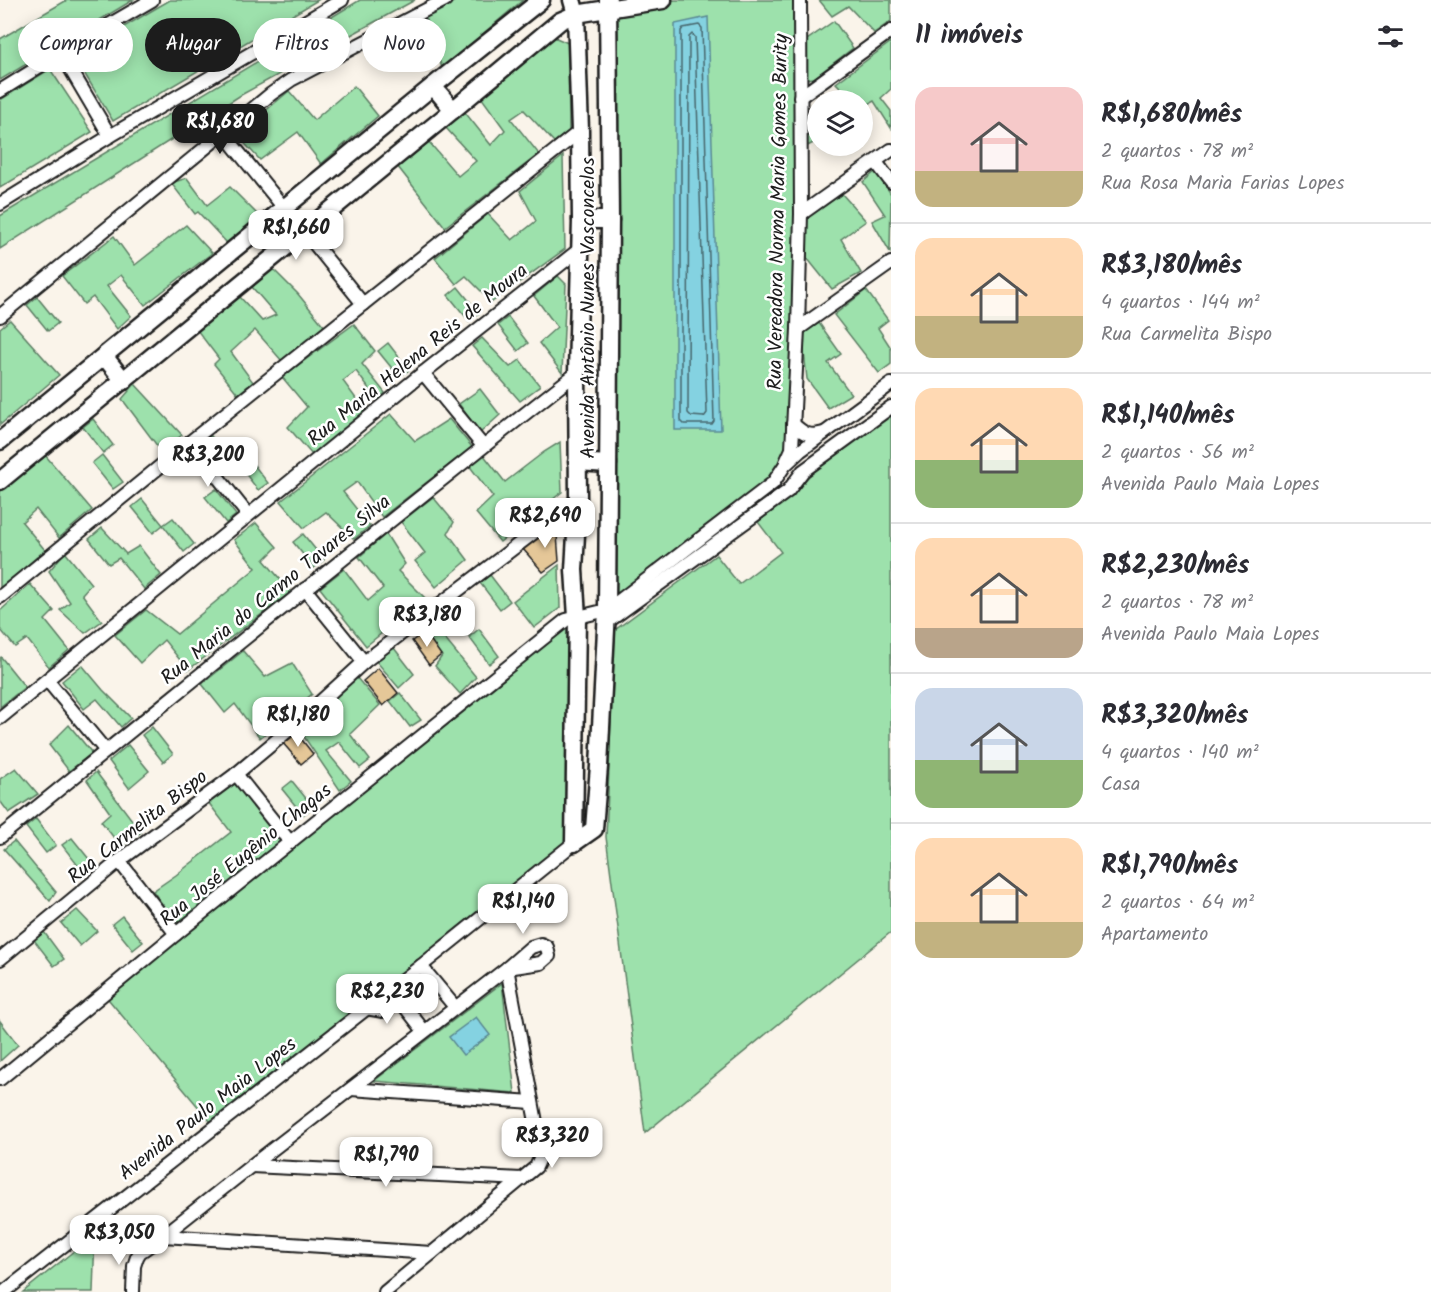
<!DOCTYPE html>
<html lang="pt">
<head>
<meta charset="utf-8">
<style>
  :root { --surface:#fff; --page:#f7f7f7; --text:#2b2b33; --muted:#7c7c81; --line:#e1e1e2; --accent:#1c1c1c }
  body { margin:0; font-family:Kalam,sans-serif; background:var(--page); color:var(--text); height:100vh; display:flex; flex-direction:column; font-size:22px; white-space:nowrap }
  * { box-sizing:border-box; margin:0 }
  p { font-size:20px; color:var(--muted) }
  .icon { flex:none; width:33px; height:33px; fill:none; stroke:currentColor; stroke-width:2; stroke-linecap:round; stroke-linejoin:round }
  .map { position:relative; flex:1; overflow:hidden }
  .panel { display:flex; flex-direction:column; background:var(--surface); width:540px }
  .panel>* { flex:none }
  .guide { position:absolute; left:18px; top:18px; width:570px; height:54px; display:flex; gap:12px }
  .tools { position:absolute; left:807px; top:90px; display:grid; gap:12px }
  .tools a { display:grid; place-items:center; width:66px; height:66px; border-radius:50%; background:var(--surface); box-shadow:0 3px 15px #0003; font-size:30px }
  .price { position:absolute; translate:-50% -51px; padding:0 14px; border-radius:12px; background:#fff; color:#222; font-size:20px; line-height:39px; filter:drop-shadow(0 2px 3px #0008) }
  .price::after { content:''; position:absolute; left:50%; top:36px; width:18px; height:14px; margin-left:-9px; background:inherit; clip-path:polygon(0 0,100% 0,50% 100%) }
  .price.selected { background:var(--accent); color:#fff }
  ul { padding:0; list-style:none }
  li { display:flex; align-items:center; gap:18px; height:150px; padding:0 24px }
  li+li { border-top:2px solid var(--line) }
  li span { display:grid; place-items:center; flex:none; width:168px; height:120px; border-radius:18px; color:#555 }
  li>.icon { margin-inline-start:auto }
  span .icon { width:72px; height:72px; fill:#fffc; stroke-width:1 }
  li b { font-size:26px }
  h2 { display:flex; justify-content:space-between; align-items:center; height:72px; padding:0 24px; font-size:26px }
  .pill { padding:0 21px; border-radius:27px; background:var(--surface); box-shadow:0 3px 15px #0003; font-size:21px; line-height:54px }
  .pill.selected { background:var(--accent); color:#fff }
  main { display:flex; flex:1; min-height:0 }
  .map>svg:first-child { display:block }
  .green { fill:#9de1ac; stroke:#5c7e64; stroke-width:1.5 }
  .water { fill:#84d2e1; stroke:#5a8992; stroke-width:1.5 }
  .lines { fill:none; stroke-linecap:round; stroke-linejoin:round }
  .shore { stroke:#46656b; stroke-width:1.5 }
  .building { fill:#e5c798; stroke:#1c1c1c; stroke-width:1.5 }
  .street-casing { stroke:#1c1c1c; stroke-width:16 }
  .secondary-casing { stroke:#1c1c1c; stroke-width:21 }
  .street { stroke:#fff; stroke-width:12 }
  .secondary { stroke:#fff; stroke-width:16 }
  .labels { text-anchor:middle; stroke-width:5; stroke-linejoin:round; paint-order:stroke }
  .street-label { font-size:20px; fill:#1c1c1c; stroke:#fff }
</style>
</head>
<body>
<main>
<div class="map">
<svg width="891" height="1292" viewBox="0 0 891 1292">
  <rect width="100%" height="100%" fill="#faf4ea"/>
  <filter id="ink" filterUnits="userSpaceOnUse"><feTurbulence type="fractalNoise" baseFrequency=".0167" numOctaves="2"/><feDisplacementMap in="SourceGraphic" scale="12" xChannelSelector="R" yChannelSelector="G"/><feConvolveMatrix kernelMatrix="1 2 1 2 8 2 1 2 1" color-interpolation-filters="sRGB"/></filter>
  <g filter="url(#ink)">
    <g class="green">
      <polygon points="67,0 133,0 0,80 0,39"/>
      <polygon points="170,0 318,0 113,121 74,56"/>
      <polygon points="360,0 415,0 241,95 0,249 0,216"/>
      <polygon points="457,0 523,0 442,68 425,17"/>
      <polygon points="663,0 800,0 792,449 773,483 607,610 607,9"/>
      <polygon points="819,0 891,0 891,21 874,33 848,6 832,16"/>
      <polygon points="834,21 853,48 814,78 806,79 807,40"/>
      <polygon points="554,37 568,43 569,131 554,142 524,110 511,119 539,154 445,227 398,167 429,142 458,176 476,161 446,128 464,111 491,145 505,130 481,97"/>
      <polygon points="891,42 891,89 881,98 891,111 891,128 874,101 863,107 862,100 853,100 836,83"/>
      <polygon points="50,69 92,132 0,188 0,100"/>
      <polygon points="354,86 378,116 321,164 298,132 260,160 237,135 289,91 314,120"/>
      <polygon points="817,103 817,141 802,149 811,107"/>
      <polygon points="563,156 565,249 492,302 466,276 456,284 435,258 488,214 512,240 536,221 520,191"/>
      <polygon points="876,171 891,194 890,252 872,221 885,215 863,182"/>
      <polygon points="187,178 207,205 230,187 260,217 227,243 198,212 195,214 171,183"/>
      <polygon points="842,194 866,221 841,239 861,273 832,289 807,258 806,219"/>
      <polygon points="186,225 212,253 145,305 121,275 107,286 131,316 117,329 93,297 84,304 62,276 114,236 135,265"/>
      <polygon points="273,269 298,294 324,326 282,361 255,330 231,352 253,382 238,394 214,364 219,359 197,330 240,297 262,321 276,315 252,287"/>
      <polygon points="558,276 566,284 562,373 539,343 557,327 534,296"/>
      <polygon points="458,287 479,313 469,321 448,295"/>
      <polygon points="866,290 888,320 878,328 891,348 891,364 879,373 834,315"/>
      <polygon points="37,297 58,323 48,331 27,305"/>
      <polygon points="508,317 528,343 518,351 498,325"/>
      <polygon points="10,320 59,375 0,425 0,328"/>
      <polygon points="819,323 841,354 828,363 851,394 828,408 807,379 802,334"/>
      <polygon points="354,324 375,351 362,364 385,393 378,401 356,371 343,381 365,411 313,456 288,427 307,407 282,377"/>
      <polygon points="482,338 510,367 520,360 540,386 520,401 472,346"/>
      <polygon points="388,343 409,370 399,377 378,351"/>
      <polygon points="135,384 182,435 161,451 122,399"/>
      <polygon points="480,389 500,415 480,433 459,404"/>
      <polygon points="391,414 415,441 449,419 472,447 382,517 357,482 343,492 370,526 354,539 326,512 304,528 281,501"/>
      <polygon points="891,414 891,932 645,1133 606,837 615,630 716,555 739,584 781,552 758,522 792,496 809,476"/>
      <polygon points="93,419 113,445 103,453 83,427"/>
      <polygon points="211,436 232,462 222,470 201,443"/>
      <polygon points="560,442 562,492 500,542 476,513 493,497 468,464 483,454 505,482 544,452"/>
      <polygon points="45,455 92,510 59,538 36,509 22,522 45,550 0,589 0,491"/>
      <polygon points="102,455 123,482 113,489 92,463"/>
      <polygon points="247,456 268,483 258,490 238,464"/>
      <polygon points="216,489 236,515 226,523 205,497"/>
      <polygon points="433,497 454,522 448,533 468,560 436,587 415,561 425,553 401,522"/>
      <polygon points="142,499 163,525 173,518 194,544 184,552 163,525 153,533 132,507"/>
      <polygon points="256,523 277,547 264,560 291,592 188,670 164,640 140,663 115,635 146,610 177,634 256,568 234,540"/>
      <polygon points="102,528 126,554 139,546 161,575 144,589 119,558 109,564 89,539"/>
      <polygon points="303,534 324,560 314,568 293,542"/>
      <polygon points="386,534 405,564 398,571 425,598 366,646 320,588 344,569 368,601 383,588 359,557"/>
      <polygon points="65,552 91,584 82,594 102,621 85,633 60,610 70,602 49,571"/>
      <polygon points="559,565 560,608 534,628 513,601"/>
      <polygon points="490,575 510,601 500,609 480,583"/>
      <polygon points="30,584 54,611 45,620 69,650 49,667 27,639 15,647 0,629 0,611"/>
      <polygon points="577,617 574,843 215,1127 104,994 276,852 176,924 153,891 176,875 231,832 208,802 236,774 290,841"/>
      <polygon points="431,622 476,677 460,694 435,666 442,656 421,630"/>
      <polygon points="479,629 499,656 489,664 469,637"/>
      <polygon points="394,648 414,674 399,688 376,661"/>
      <polygon points="243,651 265,677 292,663 312,694 260,738 235,704 225,713 202,684"/>
      <polygon points="1,657 25,687 0,707 0,658"/>
      <polygon points="82,665 103,690 131,718 121,727 97,699 84,709 62,681"/>
      <polygon points="356,677 380,705 350,734 370,760 360,768 339,742 326,751 351,781 340,790 298,728"/>
      <polygon points="400,693 421,720 410,727 390,701"/>
      <polygon points="69,725 92,753 69,771 49,745"/>
      <polygon points="152,727 173,754 163,762 142,735"/>
      <polygon points="128,745 149,771 129,788 109,761"/>
      <polygon points="16,768 38,794 9,813 0,801 0,779"/>
      <polygon points="96,772 141,832 121,847 101,821 110,813 87,780"/>
      <polygon points="292,781 313,807 303,815 282,789"/>
      <polygon points="36,819 56,845 46,853 26,827"/>
      <polygon points="72,838 93,864 83,872 62,845"/>
      <polygon points="14,841 56,892 50,901 4,849"/>
      <polygon points="77,910 97,931 80,946 61,923"/>
      <polygon points="122,916 143,942 133,950 112,924"/>
      <polygon points="44,932 64,959 54,966 34,940"/>
      <polygon points="502,983 515,1093 374,1081"/>
      <polygon points="0,1021 18,1045 0,1061"/>
      <polygon points="95,1234 93,1292 23,1292"/>
    </g>
    <g class="water">
      <polygon points="708,17 721,430 675,430 675,24"/>
      <polygon points="476,1017 490,1035 463,1055 449,1037"/>
    </g>
    <g class="lines">
      <g class="shore">
        <polygon points="699,25 702,28 714,421 712,424 684,424 681,421 681,31 683,28"/>
        <polygon points="692,34 695,37 707,413 704,417 691,416 688,413 689,37"/>
      </g>
    </g>
    <g class="building">
      <polygon points="556,522 559,561 543,572 523,549"/>
      <polygon points="425,632 441,655 429,665 412,641"/>
      <polygon points="378,668 398,693 383,706 363,681"/>
      <polygon points="295,731 313,754 301,764 282,742"/>
    </g>
    <g class="lines">
      <defs>
        <g id="street">
          <polyline points="61,53 110,136"/>
          <polyline points="0,91 61,53 152,0"/>
          <polyline points="800,97 891,31"/>
          <polyline points="223,133 284,208"/>
          <polyline points="876,162 891,182"/>
          <polyline points="0,204 110,136 342,0"/>
          <polyline points="801,214 891,150"/>
          <polyline points="305,232 363,304"/>
          <polyline points="0,316 271,94 291,80 445,0"/>
          <polyline points="798,329 891,263"/>
          <polyline points="423,373 483,446"/>
          <path d="M 793,424 C 804,434 809,437 824,433"/>
          <polyline points="190,442 248,515"/>
          <polyline points="786,462 792,449 798,329 801,214 800,0"/>
          <polyline points="305,589 364,662"/>
          <polyline points="0,597 190,442 580,131"/>
          <polyline points="606,623 788,491 803,471 891,407"/>
          <polyline points="47,680 106,751"/>
          <polyline points="0,718 423,373 580,249"/>
          <polyline points="236,774 290,842"/>
          <path d="M 0,837 C 192,682 382,525 577,373"/>
          <polyline points="119,861 176,934"/>
          <polyline points="0,959 119,861 236,774 296,724 364,662 578,499"/>
          <polyline points="421,966 455,1007"/>
          <polyline points="382,996 397,1000 403,1004 424,1031"/>
          <polyline points="366,1008 383,1011 397,1000"/>
          <polyline points="0,1079 176,934 556,628 566,620 607,610 773,483 785,465 800,451 891,384"/>
          <polyline points="351,1089 532,1102"/>
          <polyline points="251,1166 522,1179"/>
          <polyline points="163,1236 432,1253"/>
          <polyline points="4,1292 421,966 574,843"/>
          <polyline points="133,1292 134,1266 137,1257 140,1252 163,1236 251,1166 507,968 531,947 541,944 547,947 549,956 541,963 507,968"/>
          <polyline points="385,1292 536,1167 542,1154 507,968"/>
        </g>
        <g id="secondary">
          <polyline points="572,0 576,14 580,131 581,220 577,373 578,499 574,570 577,617 574,843"/>
          <polyline points="433,86 453,110"/>
          <polyline points="581,220 610,220"/>
          <polyline points="104,356 124,381"/>
          <polyline points="0,441 433,86 541,0"/>
          <polyline points="577,462 608,464"/>
          <polyline points="0,481 453,110 560,21 576,14 663,0"/>
          <polyline points="574,843 594,829 599,766 607,610 610,220 608,0"/>
        </g>
      </defs>
      <use href="#street" class="street-casing"/>
      <use href="#secondary" class="secondary-casing"/>
      <use href="#street" class="street"/>
      <use href="#secondary" class="secondary"/>
    </g>
  </g>
  <g class="labels">
    <g class="street-label">
      <text transform="translate(777 212) rotate(-89)" y="7">Rua Vereadora Norma Maria Gomes Burity</text>
      <text transform="translate(587 308) rotate(-90)" y="7">Avenida Antônio Nunes Vasconcelos</text>
      <text transform="translate(417 354) rotate(-39)" y="7">Rua Maria Helena Reis de Moura</text>
      <text transform="translate(275 589) rotate(-39)" y="7">Rua Maria do Carmo Tavares Silva</text>
      <text transform="translate(137 826) rotate(-38)" y="7">Rua Carmelita Bispo</text>
      <text transform="translate(245 854) rotate(-39)" y="7">Rua José Eugênio Chagas</text>
      <text transform="translate(207 1108) rotate(-38)" y="7">Avenida Paulo Maia Lopes</text>
    </g>
  </g>
</svg>
<div class="tools">
<a><svg class="icon" aria-label="layers" viewBox="0 0 24 24"><path d="M12 4l9 5-9 5-9-5zM3 14l9 5 9-5"/></svg></a>
</div>
<b class="price selected" style="left:220px;top:155px">R$1,680</b>
<b class="price" style="left:296px;top:261px">R$1,660</b>
<b class="price" style="left:208px;top:488px">R$3,200</b>
<b class="price" style="left:545px;top:549px">R$2,690</b>
<b class="price" style="left:427px;top:648px">R$3,180</b>
<b class="price" style="left:298px;top:748px">R$1,180</b>
<b class="price" style="left:523px;top:935px">R$1,140</b>
<b class="price" style="left:387px;top:1025px">R$2,230</b>
<b class="price" style="left:552px;top:1169px">R$3,320</b>
<b class="price" style="left:386px;top:1188px">R$1,790</b>
<b class="price" style="left:119px;top:1266px">R$3,050</b>
<div class="guide">
<a class="pill">Comprar</a>
<a class="pill selected">Alugar</a>
<a class="pill">Filtros</a>
<a class="pill">Novo</a>
</div>
</div>
<section class="panel">
<h2>11 imóveis<svg class="icon" aria-label="filters" viewBox="0 0 24 24"><path d="M4 7h16M4 17h16"/><circle cx="9" cy="7" r="2"/><circle cx="15" cy="17" r="2"/></svg></h2>
<ul>
<li><span style="background:linear-gradient(#f6c9c9 70%,#c2b280 0)"><svg class="icon" aria-label="home" viewBox="0 0 24 24"><path d="M3 11l9-7 9 7M6 9v11h12V9"/></svg></span><div><b>R$1,680/mês</b><p>2 quartos · 78 m²</p><p>Rua Rosa Maria Farias Lopes</p></div></li>
<li><span style="background:linear-gradient(#ffd9b3 65%,#c2b280 0)"><svg class="icon" aria-label="home" viewBox="0 0 24 24"><path d="M3 11l9-7 9 7M6 9v11h12V9"/></svg></span><div><b>R$3,180/mês</b><p>4 quartos · 144 m²</p><p>Rua Carmelita Bispo</p></div></li>
<li><span style="background:linear-gradient(#ffd9b3 60%,#8fb573 0)"><svg class="icon" aria-label="home" viewBox="0 0 24 24"><path d="M3 11l9-7 9 7M6 9v11h12V9"/></svg></span><div><b>R$1,140/mês</b><p>2 quartos · 56 m²</p><p>Avenida Paulo Maia Lopes</p></div></li>
<li><span style="background:linear-gradient(#ffd9b3 75%,#b9a48a 0)"><svg class="icon" aria-label="home" viewBox="0 0 24 24"><path d="M3 11l9-7 9 7M6 9v11h12V9"/></svg></span><div><b>R$2,230/mês</b><p>2 quartos · 78 m²</p><p>Avenida Paulo Maia Lopes</p></div></li>
<li><span style="background:linear-gradient(#c9d6e8 60%,#8fb573 0)"><svg class="icon" aria-label="home" viewBox="0 0 24 24"><path d="M3 11l9-7 9 7M6 9v11h12V9"/></svg></span><div><b>R$3,320/mês</b><p>4 quartos · 140 m²</p><p>Casa</p></div></li>
<li><span style="background:linear-gradient(#ffd9b3 70%,#c2b280 0)"><svg class="icon" aria-label="home" viewBox="0 0 24 24"><path d="M3 11l9-7 9 7M6 9v11h12V9"/></svg></span><div><b>R$1,790/mês</b><p>2 quartos · 64 m²</p><p>Apartamento</p></div></li>
</ul>
</section>
</main>
</body>
</html>
